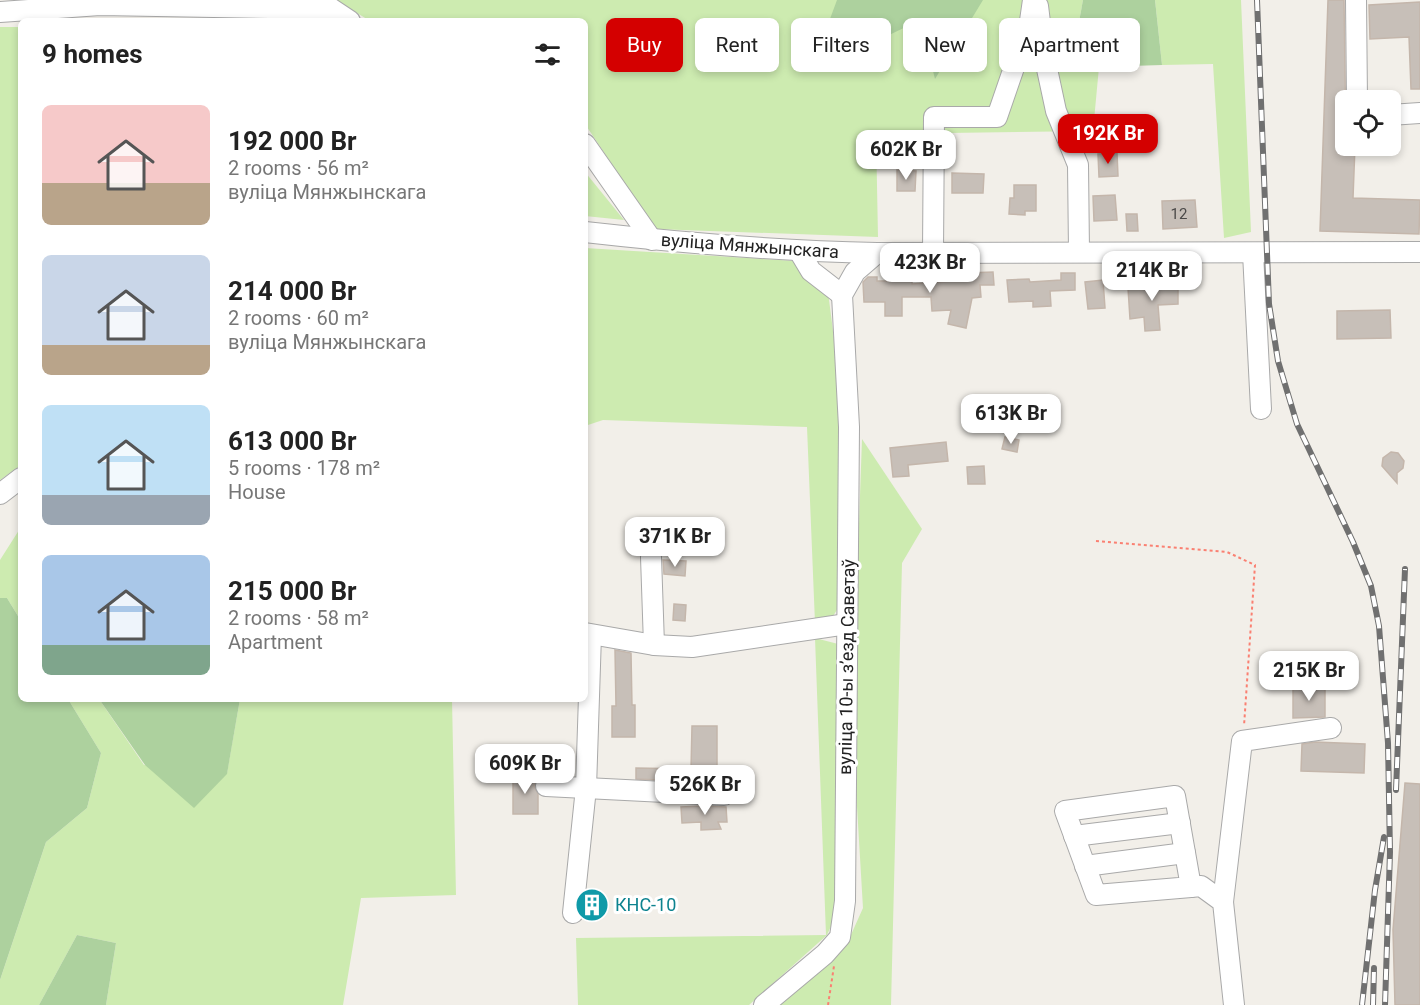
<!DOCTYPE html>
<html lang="en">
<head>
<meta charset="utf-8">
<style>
  :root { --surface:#fff; --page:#f2f2f2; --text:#222; --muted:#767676; --accent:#d40000 }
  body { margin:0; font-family:Roboto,sans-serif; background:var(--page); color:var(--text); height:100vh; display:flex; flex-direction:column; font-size:22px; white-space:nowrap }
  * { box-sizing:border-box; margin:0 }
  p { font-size:20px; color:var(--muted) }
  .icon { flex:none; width:33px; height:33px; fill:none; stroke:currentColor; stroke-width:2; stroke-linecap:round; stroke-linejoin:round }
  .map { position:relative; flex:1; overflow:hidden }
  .details { position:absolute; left:18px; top:18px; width:570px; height:684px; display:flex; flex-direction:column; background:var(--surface); border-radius:9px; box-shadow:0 3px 9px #0003 }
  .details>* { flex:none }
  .top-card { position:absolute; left:606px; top:18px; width:570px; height:54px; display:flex; gap:12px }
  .tools { position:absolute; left:1335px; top:90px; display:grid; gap:12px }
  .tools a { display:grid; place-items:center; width:66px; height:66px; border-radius:9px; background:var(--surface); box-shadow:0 3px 9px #0003; font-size:30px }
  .price { position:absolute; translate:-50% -51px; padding:0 14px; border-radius:12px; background:#fff; color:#222; font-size:20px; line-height:39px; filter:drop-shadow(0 2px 3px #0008) }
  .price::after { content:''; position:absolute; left:50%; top:36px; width:18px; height:14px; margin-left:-9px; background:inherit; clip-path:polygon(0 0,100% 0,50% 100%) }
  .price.on { background:var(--accent); color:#fff }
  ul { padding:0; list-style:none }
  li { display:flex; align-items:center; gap:18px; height:150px; padding:0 24px }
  li span { display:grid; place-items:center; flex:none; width:168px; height:120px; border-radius:9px; color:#555 }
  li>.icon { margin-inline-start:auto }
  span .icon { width:72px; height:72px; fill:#fffc; stroke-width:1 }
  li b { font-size:26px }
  h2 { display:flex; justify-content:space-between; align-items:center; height:72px; padding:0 24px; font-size:26px }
  .chip { padding:0 21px; border-radius:9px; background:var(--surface); box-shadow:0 3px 9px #0003; font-size:21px; line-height:54px }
  .chip.on { background:var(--accent); color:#fff }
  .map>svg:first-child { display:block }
  .grass { fill:#cdebb0 }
  .forest { fill:#add19e }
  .building { fill:#c7bfb8; stroke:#c4b6ab; stroke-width:1.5 }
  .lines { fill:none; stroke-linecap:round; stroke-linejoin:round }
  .minor-casing { stroke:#a9a9a9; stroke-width:22 }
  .path { stroke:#fa8072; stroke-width:2; stroke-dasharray:3 3; stroke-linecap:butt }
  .minor { stroke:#fff; stroke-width:20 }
  .rail-casing { stroke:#707070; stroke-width:6 }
  .rail { stroke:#fff; stroke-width:4; stroke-dasharray:11; stroke-linecap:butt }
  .labels { text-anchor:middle; stroke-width:6; stroke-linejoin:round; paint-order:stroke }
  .number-label { font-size:15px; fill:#4b4948 }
  .street-label { font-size:18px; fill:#222; stroke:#fff }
  .culture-label { font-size:18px; fill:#0d838f; stroke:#fff; text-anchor:start }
</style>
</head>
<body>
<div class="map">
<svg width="1420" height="1005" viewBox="0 0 1420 1005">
  <rect width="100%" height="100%" fill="#f2efe9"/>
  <g class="grass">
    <polygon points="336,0 1083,0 1072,60 1099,67 1093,131 876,134 878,237 655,229 585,124 585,21 370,21"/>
    <polygon points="1155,0 1241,0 1251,232 1224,238 1213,64 1162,65"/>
    <polygon points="0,27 21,27 21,465 0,480"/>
    <polygon points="585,172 624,220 585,216"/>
    <polygon points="585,248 796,261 828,292 845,424 841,603 832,618 815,623 807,427 603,420 585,426"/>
    <polygon points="862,439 922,529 902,563 891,1005 779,1005 850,937 863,908 852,722"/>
    <polygon points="21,527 21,621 7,598 0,598 0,560"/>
    <polygon points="815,638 842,645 837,913 827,935 749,1005 578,1005 576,938 826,935"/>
    <polygon points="68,699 99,699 144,765 227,773 240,699 452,699 456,895 361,898 343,1005 106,1005 116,943 77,935 39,1005 0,1005 0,980 46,842 87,808 101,753"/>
  </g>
  <g class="forest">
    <polygon points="837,0 983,0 935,79 920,20 838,60 824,35"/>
    <polygon points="1083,0 1155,0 1162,65 1099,67 1072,60"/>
    <polygon points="0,598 7,598 21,621 21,699 68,699 101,753 87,808 46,842 0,980"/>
    <polygon points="99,699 240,699 227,774 194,808 145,765"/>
    <polygon points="77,935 116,943 106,1005 39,1005"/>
  </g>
  <g class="building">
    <polygon points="1328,0 1344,0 1346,146 1355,146 1353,198 1420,200 1419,234 1320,231"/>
    <polygon points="1420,2 1420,89 1411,89 1409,37 1370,39 1369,5"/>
    <polygon points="1117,153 1118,176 1099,177 1098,154"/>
    <polygon points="897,170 916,171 915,191 897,191"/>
    <polygon points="952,173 984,174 983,193 952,193"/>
    <polygon points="1014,185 1036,185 1036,211 1025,211 1025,215 1009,214 1010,198 1014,198"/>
    <polygon points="1115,195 1117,220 1094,221 1093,196"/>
    <polygon points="1195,200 1197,227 1163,229 1162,201"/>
    <polygon points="1126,214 1137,214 1138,231 1127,231"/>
    <polygon points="965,271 965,273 993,272 994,285 980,285 981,297 972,298 966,328 948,324 951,310 932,311 931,297 902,297 902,316 885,316 885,302 864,302 863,282 868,277 877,277 877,281 900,281 899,273 912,273 912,284 952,281 952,272"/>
    <polygon points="1061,273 1075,273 1075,290 1050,291 1051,306 1033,307 1033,301 1009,302 1007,280 1029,279 1030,282 1061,280"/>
    <polygon points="1162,278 1178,278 1178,304 1158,305 1160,330 1145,331 1144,317 1130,319 1128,288 1162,285"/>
    <polygon points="1103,280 1105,308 1088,309 1085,282"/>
    <polygon points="1390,310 1391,338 1337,339 1337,311"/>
    <polygon points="1005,437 1019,440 1017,452 1002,449"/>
    <polygon points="946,442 948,461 908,465 909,476 893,477 890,448"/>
    <polygon points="1391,452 1398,453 1404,461 1403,468 1397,473 1397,483 1382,466 1383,458"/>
    <polygon points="984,466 985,484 968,484 967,467"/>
    <polygon points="663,560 686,561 685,576 664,574"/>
    <polygon points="674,604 686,605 685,621 673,620"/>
    <polygon points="615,650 631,653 632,705 635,705 635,737 612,737 612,706 616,706"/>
    <polygon points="1293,687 1325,687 1325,717 1293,718"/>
    <polygon points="692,726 717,726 717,771 706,771 706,782 636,779 636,768 691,769"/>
    <polygon points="1315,742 1365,744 1364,773 1301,771 1302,744"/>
    <polygon points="513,775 538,775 534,786 538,794 538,814 513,814"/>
    <polygon points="1405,783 1420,784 1420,1005 1395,1005 1393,930"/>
    <polygon points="704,806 726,807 727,822 718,822 721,829 701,830 701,822 682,823 681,807"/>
  </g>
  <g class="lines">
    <defs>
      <g id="minor">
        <polyline points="1356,0 1357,100"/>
        <polyline points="1038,6 1044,55 1056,111 1078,165 1079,252"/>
        <polyline points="0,12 100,5 332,9 350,21"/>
        <polyline points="1390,115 1420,113"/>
        <polyline points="585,144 652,240"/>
        <path d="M 585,232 C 682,243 779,251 877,253 L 1420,252"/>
        <polyline points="799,251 811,271 842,295"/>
        <polyline points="933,252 934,117 997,117 1030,21 1033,0"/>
        <polyline points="1253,253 1261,409"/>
        <polyline points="0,494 21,478"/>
        <polyline points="651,557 654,645"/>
        <polyline points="585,633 654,645 692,647 847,624"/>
        <polyline points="546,786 724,795"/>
        <polygon points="1175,796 1191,887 1096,895 1065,811"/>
        <polyline points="1074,836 1180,823"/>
        <polyline points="1085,866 1185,853"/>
        <polyline points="1191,887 1201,886 1223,902 1234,1005"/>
        <polyline points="1223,902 1242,741 1331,728"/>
        <polyline points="573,913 586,788 591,635"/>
        <polyline points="764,1005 825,954 840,937 845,901 849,427 842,295 855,272 877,253"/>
      </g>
    </defs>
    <use href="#minor" class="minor-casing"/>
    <g class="path">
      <polyline points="1096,541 1227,552 1255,565 1244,726"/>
      <polyline points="828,1005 834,966"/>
    </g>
    <use href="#minor" class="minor"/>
    <defs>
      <g id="rail">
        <polyline points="1257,0 1269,304 1278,361 1297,424 1353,542 1371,586 1379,626 1388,743 1390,852 1385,1005"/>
        <polyline points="1396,790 1405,569"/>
        <polyline points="1362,1005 1375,890 1384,837"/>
        <polyline points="1373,1005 1374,968"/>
      </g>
    </defs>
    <use href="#rail" class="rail-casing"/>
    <use href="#rail" class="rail"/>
  </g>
  <defs>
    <symbol id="building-disc" viewBox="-11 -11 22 22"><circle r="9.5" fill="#0f9aa8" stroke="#fff"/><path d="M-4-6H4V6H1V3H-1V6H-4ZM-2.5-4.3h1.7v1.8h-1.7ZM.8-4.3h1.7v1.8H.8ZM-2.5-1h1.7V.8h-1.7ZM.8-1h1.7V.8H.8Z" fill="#fff"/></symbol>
  </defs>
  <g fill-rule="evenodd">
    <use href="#building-disc" x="573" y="886" width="38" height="38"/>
  </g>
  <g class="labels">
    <g class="number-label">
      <text x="1179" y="219">12</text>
    </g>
    <g class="street-label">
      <text transform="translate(750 246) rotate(4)" y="6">вуліца Мянжынскага</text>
      <text transform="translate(847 667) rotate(-89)" y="6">вуліца 10-ы зʼезд Саветаў</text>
    </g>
    <g class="culture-label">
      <text x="615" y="911">КНС-10</text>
    </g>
  </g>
</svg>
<div class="tools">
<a><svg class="icon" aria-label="locate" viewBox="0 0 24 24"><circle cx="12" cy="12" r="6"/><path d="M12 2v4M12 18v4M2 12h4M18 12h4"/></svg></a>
</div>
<b class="price on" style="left:1108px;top:165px">192K Br</b>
<b class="price" style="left:906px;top:181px">602K Br</b>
<b class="price" style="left:930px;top:294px">423K Br</b>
<b class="price" style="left:1152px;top:302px">214K Br</b>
<b class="price" style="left:1011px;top:445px">613K Br</b>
<b class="price" style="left:675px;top:568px">371K Br</b>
<b class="price" style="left:1309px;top:702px">215K Br</b>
<b class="price" style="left:525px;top:795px">609K Br</b>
<b class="price" style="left:705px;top:816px">526K Br</b>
<div class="top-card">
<a class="chip on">Buy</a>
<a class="chip">Rent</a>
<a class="chip">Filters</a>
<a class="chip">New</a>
<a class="chip">Apartment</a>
</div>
<section class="details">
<h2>9 homes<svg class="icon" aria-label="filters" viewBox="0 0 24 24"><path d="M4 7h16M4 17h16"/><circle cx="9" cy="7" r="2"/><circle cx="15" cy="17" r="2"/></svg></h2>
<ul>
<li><span style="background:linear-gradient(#f6c9c9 65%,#b9a48a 0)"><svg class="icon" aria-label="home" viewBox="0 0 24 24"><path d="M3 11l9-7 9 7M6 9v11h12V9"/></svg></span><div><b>192 000 Br</b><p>2 rooms · 56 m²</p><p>вуліца Мянжынскага</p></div></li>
<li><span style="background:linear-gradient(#c9d6e8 75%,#b9a48a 0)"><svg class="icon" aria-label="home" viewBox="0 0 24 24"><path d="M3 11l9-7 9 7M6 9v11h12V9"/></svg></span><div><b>214 000 Br</b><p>2 rooms · 60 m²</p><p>вуліца Мянжынскага</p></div></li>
<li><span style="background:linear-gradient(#bfe0f5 75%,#9aa5b1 0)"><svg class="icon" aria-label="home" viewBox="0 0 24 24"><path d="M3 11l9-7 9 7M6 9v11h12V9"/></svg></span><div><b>613 000 Br</b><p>5 rooms · 178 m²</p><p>House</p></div></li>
<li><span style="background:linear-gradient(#a9c7e8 75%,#7fa58c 0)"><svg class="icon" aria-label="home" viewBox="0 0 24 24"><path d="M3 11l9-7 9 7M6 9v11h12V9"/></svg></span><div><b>215 000 Br</b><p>2 rooms · 58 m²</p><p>Apartment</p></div></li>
</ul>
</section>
</div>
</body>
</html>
